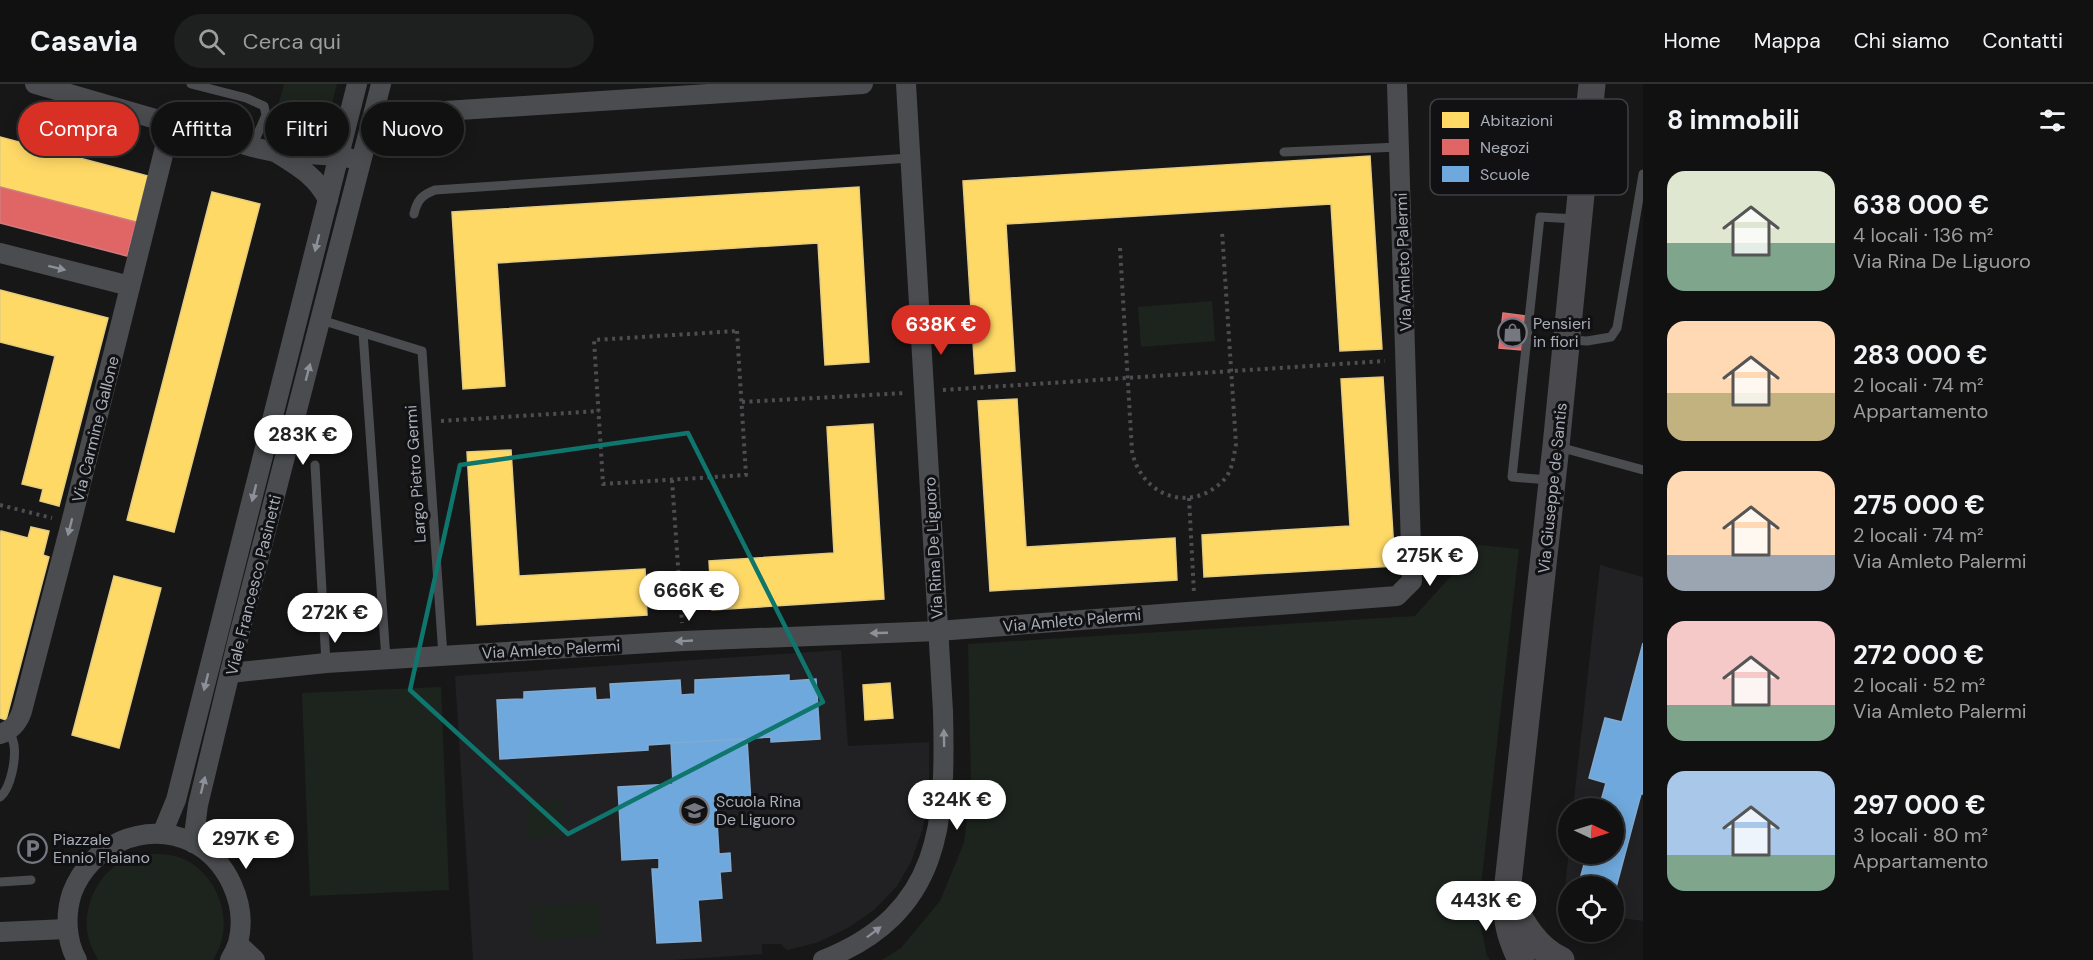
<!DOCTYPE html>
<html lang="it">
<head>
<meta charset="utf-8">
<style>
  :root { --surface:#111; --page:#1e1f1f; --text:#f1f3f6; --muted:#9c9d9f; --line:#303131; --accent:#d93025 }
  body { margin:0; font-family:"DM Sans",sans-serif; background:var(--page); color:var(--text); height:100vh; display:flex; flex-direction:column; font-size:22px; white-space:nowrap }
  * { box-sizing:border-box; margin:0 }
  p { font-size:20px; color:var(--muted) }
  .icon { flex:none; width:33px; height:33px; fill:none; stroke:currentColor; stroke-width:2; stroke-linecap:round; stroke-linejoin:round }
  .map { position:relative; flex:1; overflow:hidden }
  .details { display:flex; flex-direction:column; background:var(--surface); width:450px }
  .details>* { flex:none }
  .hud { position:absolute; left:18px; top:18px; width:570px; height:54px; display:flex; gap:12px }
  .needle { width:39px; rotate:94deg }
  .fabs { position:absolute; left:1558px; top:714px; display:grid; gap:12px }
  .fabs a { display:grid; place-items:center; width:66px; height:66px; border-radius:50%; background:var(--surface); box-shadow:0 3px 15px #0003,0 0 0 2px var(--line); font-size:30px }
  .price { position:absolute; translate:-50% -51px; padding:0 14px; border-radius:21px; background:#fff; color:#222; font-size:20px; line-height:39px; filter:drop-shadow(0 2px 3px #0008) }
  .price::after { content:''; position:absolute; left:50%; top:36px; width:18px; height:14px; margin-left:-9px; background:inherit; clip-path:polygon(0 0,100% 0,50% 100%) }
  .price.selected { background:var(--accent); color:#fff }
  ul { padding:0; list-style:none }
  li { display:flex; align-items:center; gap:18px; height:150px; padding:0 24px }
  li span { display:grid; place-items:center; flex:none; width:168px; height:120px; border-radius:18px; color:#555 }
  li>.icon { margin-inline-start:auto }
  span .icon { width:72px; height:72px; fill:#fffc; stroke-width:1 }
  li b { font-size:26px }
  h2 { display:flex; justify-content:space-between; align-items:center; height:72px; padding:0 24px; font-size:26px }
  .tag { padding:0 21px; border-radius:27px; background:var(--surface); box-shadow:0 3px 15px #0003,0 0 0 2px var(--line); font-size:21px; line-height:54px }
  .tag.selected { background:var(--accent); color:#fff }
  header { display:flex; align-items:center; gap:36px; box-sizing:border-box; height:84px; padding:0 30px; background:var(--surface); border-bottom:2px solid var(--line) }
  header strong { font-size:28px }
  nav { display:flex; gap:33px; margin-inline-start:auto; font-size:21px }
  .search { width:420px; height:54px; background:var(--page); display:flex; align-items:center; gap:15px; box-sizing:border-box; padding:0 21px; border-radius:33px; color:var(--muted); font-size:22px }
  main { display:flex; flex:1; min-height:0 }
  .map>svg:first-child { display:block }
  .built { fill:#212123 }
  .green { fill:#1d241e }
  .homes { fill:#ffd966; stroke:#e5cc7f; stroke-width:1.5 }
  .shops { fill:#e06666; stroke:#cf7b7f; stroke-width:1.5 }
  .schools { fill:#6fa8dc; stroke:#80aad1; stroke-width:1.5 }
  .lines { fill:none; stroke-linecap:round; stroke-linejoin:round }
  .path { stroke:#4d4e52; stroke-width:4; stroke-dasharray:3 4.5; stroke-linecap:butt }
  .lane { stroke:#4b4c50; stroke-width:9 }
  .street { stroke:#4b4c50; stroke-width:20 }
  .secondary { stroke:#4a4a4e; stroke-width:27 }
  .oneway { fill:#8c9099 }
  .marked { fill:none; stroke:#0f766e; stroke-width:4.5; stroke-linejoin:round }
  .labels { text-anchor:middle; stroke-width:6; stroke-linejoin:round; paint-order:stroke }
  .street-label { font-size:16px; fill:#a8adb8; stroke:#111113 }
  .poi-label { font-size:16px; fill:#a8adb8; stroke:#111113; text-anchor:start }
  .key { fill:#111113; stroke:#3e4045; stroke-width:1.5 }
  .key-label { font-size:16px; fill:#a8adb8 }
</style>
</head>
<body>
<header>
<strong>Casavia</strong>
<div class="search"><svg class="icon" aria-label="search" viewBox="0 0 24 24"><circle cx="10" cy="10" r="6"/><path d="M15 15l6 6"/></svg>Cerca qui</div>
<nav><a>Home</a><a>Mappa</a><a>Chi siamo</a><a>Contatti</a></nav>
</header>
<main>
<div class="map">
<svg width="1643" height="876" viewBox="0 0 1643 876">
  <rect width="100%" height="100%" fill="#171717"/>
  <g class="built">
    <polygon points="1600,481 1643,493 1643,837 1614,833 1614,802 1569,802 1569,825 1563,824 1569,765 1569,770 1614,770 1614,724 1573,724"/>
    <polygon points="841,566 848,662 929,658 929,708 923,744 911,778 897,802 874,826 848,844 816,859 787,866 781,860 762,860 762,870 674,876 473,876 455,592"/>
  </g>
  <g class="green">
    <polygon points="284,0 337,0 327,39 323,44 308,46 274,37"/>
    <polygon points="1212,217 1215,257 1141,263 1138,223"/>
    <polygon points="1479,461 1519,465 1478,828 1487,872 1490,876 882,876 901,864 940,817 964,759 971,699 968,560 1415,532"/>
    <polygon points="441,603 449,806 310,812 302,609"/>
    <polygon points="562,716 563,752 528,754 527,718"/>
    <path d="M 142,770 C 158,770 174,769 188,777 C 222,797 235,843 213,876 L 98,876 C 96,871 92,865 90,859 C 80,830 94,794 121,778 C 127,775 135,773 142,770 Z"/>
    <polygon points="599,819 601,853 533,856 532,823"/>
  </g>
  <g class="homes">
    <polygon points="0,53 148,92 136,138 0,103"/>
    <polygon points="1370,72 1382,265 1340,267 1331,120 1006,140 1015,287 975,290 963,97"/>
    <polygon points="859,103 869,278 825,281 818,159 497,179 505,302 463,305 452,128"/>
    <polygon points="212,108 260,120 174,448 127,436"/>
    <polygon points="0,206 108,234 59,422 40,417 43,405 22,400 55,272 0,258"/>
    <polygon points="1383,293 1395,482 1204,493 1202,451 1350,442 1341,295"/>
    <polygon points="1017,315 1026,463 1175,454 1177,496 990,507 978,317"/>
    <polygon points="873,340 884,515 712,526 709,477 834,469 827,343"/>
    <polygon points="511,366 519,492 645,485 647,531 477,541 467,368"/>
    <polygon points="31,443 49,447 43,471 49,473 6,636 0,634 0,451 1,447 28,454"/>
    <polygon points="114,492 161,504 119,664 72,651"/>
    <polygon points="890,599 893,634 865,636 863,601"/>
  </g>
  <g class="shops">
    <polygon points="0,103 136,138 127,172 0,139"/>
    <polygon points="1503,229 1525,232 1522,266 1499,264"/>
  </g>
  <g class="schools">
    <polygon points="1643,559 1643,710 1641,710 1614,811 1614,802 1578,802 1587,770 1614,770 1614,724 1599,724 1606,699 1589,694 1605,634 1622,638"/>
    <polygon points="789,591 789,597 816,595 820,655 771,658 771,653 648,661 648,666 500,675 497,616 524,615 524,608 595,604 596,616 611,615 610,600 680,596 681,611 695,610 695,596"/>
    <polygon points="747,655 751,719 716,721 719,770 730,769 731,787 720,788 722,814 698,816 701,857 657,859 652,785 659,785 659,774 622,776 618,703 673,700 671,659"/>
  </g>
  <g class="lines">
    <g class="path">
      <path d="M 1120,164 L 1132,367 C 1139,403 1175,426 1210,407 C 1216,403 1223,398 1227,392 C 1233,382 1234,371 1236,360 L 1222,147"/>
      <polygon points="737,247 746,391 603,400 594,256"/>
      <polyline points="943,306 1385,277"/>
      <polyline points="742,318 906,309"/>
      <polyline points="441,337 599,327"/>
      <polyline points="672,396 682,539"/>
      <polyline points="1189,414 1194,509"/>
      <polyline points="0,421 52,434"/>
    </g>
    <g class="lane">
      <polyline points="191,0 246,14 264,22 266,31 252,63"/>
      <polyline points="1284,68 1399,63"/>
      <path d="M 414,130 C 417,116 422,111 435,106 L 910,74"/>
      <polyline points="321,236 422,267 443,572"/>
      <polyline points="363,249 386,575"/>
      <polyline points="1570,256 1587,257 1611,253 1617,244 1643,90"/>
      <polyline points="1559,363 1643,386"/>
      <polyline points="315,381 326,579"/>
      <polyline points="1549,396 1512,393 1540,133 1576,135"/>
      <path d="M 0,713 C 11,704 16,675 14,661 C 13,656 11,651 9,647"/>
      <polyline points="0,798 31,796"/>
    </g>
    <g class="street">
      <polyline points="35,0 252,63 275,68 339,72 349,74"/>
      <polyline points="398,30 863,0"/>
      <path d="M 277,69 C 298,82 317,93 328,116"/>
      <polyline points="0,169 130,202"/>
      <polyline points="230,589 326,579 683,557 938,547 1397,512 1412,497 1397,0"/>
      <path d="M 0,650 C 12,646 18,639 22,627 L 71,439 L 171,39"/>
      <polyline points="162,750 176,716 357,0"/>
      <polyline points="193,759 198,721 237,559 381,0"/>
      <polyline points="0,848 67,845"/>
      <polyline points="238,860 255,876"/>
      <path d="M 77,876 C 66,857 65,830 72,809 C 90,762 144,735 192,758 C 228,776 248,821 238,859 C 236,865 233,871 230,876"/>
      <path d="M 823,876 C 942,829 946,739 943,627 L 906,0"/>
    </g>
    <g class="secondary">
      <path d="M 1511,817 C 1522,840 1536,865 1561,876"/>
      <path d="M 1521,876 C 1509,850 1506,837 1507,808 L 1556,362 L 1592,0"/>
    </g>
  </g>
  <defs><path id="oneway-solid" d="M-6-.8H1V-3.2L6.5 0L1 3.2V.8H-6Z" transform="scale(1.5)"/></defs>
  <g class="oneway">
    <use href="#oneway-solid" transform="translate(317 159) rotate(104)"/>
    <use href="#oneway-solid" transform="translate(57 184) rotate(14)"/>
    <use href="#oneway-solid" transform="translate(308 288) rotate(-75)"/>
    <use href="#oneway-solid" transform="translate(254 409) rotate(104)"/>
    <use href="#oneway-solid" transform="translate(70 443) rotate(104)"/>
    <use href="#oneway-solid" transform="translate(879 549) rotate(178)"/>
    <use href="#oneway-solid" transform="translate(684 557) rotate(177)"/>
    <use href="#oneway-solid" transform="translate(206 598) rotate(104)"/>
    <use href="#oneway-solid" transform="translate(944 654) rotate(-91)"/>
    <use href="#oneway-solid" transform="translate(203 701) rotate(-76)"/>
    <use href="#oneway-solid" transform="translate(874 848) rotate(-37)"/>
  </g>
  <path class="marked" d="M 688,349 L 823,618 L 568,750 L 410,606 L 460,381 Z"/>
  <defs>
    <symbol id="shop-ring" viewBox="-11 -11 22 22"><circle r="9.5" fill="#111113" stroke="#757880" stroke-width="1.5"/><path d="M-5-2.5h2.3a2.7 3.5 0 0 1 5.4 0H5L5.5 6h-11ZM-1.5-2.5h3a1.5 2.3 0 0 0-3 0Z" fill="#757880"/></symbol>
    <symbol id="school-ring" viewBox="-11 -11 22 22"><circle r="9.5" fill="#111113" stroke="#757880" stroke-width="1.5"/><path d="M0-5L7-2L0 1L-7-2ZM-4 1L0 2.5L4 1V4Q0 6-4 4Z" fill="#757880"/></symbol>
    <symbol id="parking-ring" viewBox="-11 -11 22 22"><circle r="9.5" fill="#111113" stroke="#757880" stroke-width="1.5"/><path d="M-3.5-5.5H1a3.5 3.5 0 0 1 0 7H-1V5.5H-3.5ZM-1-3.4V-.6H.8a1.4 1.4 0 0 0 0-2.8Z" fill="#757880"/></symbol>
  </defs>
  <g fill-rule="evenodd">
    <use href="#shop-ring" x="1496" y="232" width="33" height="33"/>
    <use href="#school-ring" x="678" y="710" width="33" height="33"/>
    <use href="#parking-ring" x="16" y="748" width="33" height="33"/>
  </g>
  <g class="labels">
    <g class="street-label">
      <text transform="translate(1403 178) rotate(-92)" y="6">Via Amleto Palermi</text>
      <text transform="translate(95 345) rotate(-76)" y="6">Via Carmine Gallone</text>
      <text transform="translate(415 390) rotate(-94)" y="6">Largo Pietro Germi</text>
      <text transform="translate(1552 404) rotate(-84)" y="6">Via Giuseppe de Santis</text>
      <text transform="translate(933 464) rotate(-93)" y="6">Via Rina De Liguoro</text>
      <text transform="translate(253 501) rotate(-76)" y="6">Viale Francesco Pasinetti</text>
      <text transform="translate(1072 536) rotate(-5)" y="6">Via Amleto Palermi</text>
      <text transform="translate(551 565) rotate(-3)" y="6">Via Amleto Palermi</text>
    </g>
    <g class="poi-label">
      <text x="1533" y="245">Pensieri<tspan x="1533" dy="18">in fiori</tspan></text>
      <text x="716" y="723">Scuola Rina<tspan x="716" dy="18">De Liguoro</tspan></text>
      <text x="53" y="761">Piazzale<tspan x="53" dy="18">Ennio Flaiano</tspan></text>
    </g>
  </g>
  <rect x="1430" y="15" width="198" height="96" rx="9" class="key"/>
  <rect x="1442" y="28" width="27" height="16" fill="#ffd966"/>
  <rect x="1442" y="55" width="27" height="16" fill="#e06666"/>
  <rect x="1442" y="82" width="27" height="16" fill="#6fa8dc"/>
  <g class="key-label">
    <text x="1480" y="42">Abitazioni</text>
    <text x="1480" y="69">Negozi</text>
    <text x="1480" y="96">Scuole</text>
  </g>
</svg>
<div class="fabs">
<a><svg class="needle" viewBox="-14 -14 28 28"><path d="M0-13l5 13h-10z" fill="#e53935"/><path d="M0 13l5-13h-10z" fill="#9c9d9f"/></svg></a>
<a><svg class="icon" aria-label="locate" viewBox="0 0 24 24"><circle cx="12" cy="12" r="6"/><path d="M12 2v4M12 18v4M2 12h4M18 12h4"/></svg></a>
</div>
<b class="price selected" style="left:941px;top:272px">638K €</b>
<b class="price" style="left:303px;top:382px">283K €</b>
<b class="price" style="left:1430px;top:503px">275K €</b>
<b class="price" style="left:689px;top:538px">666K €</b>
<b class="price" style="left:335px;top:560px">272K €</b>
<b class="price" style="left:957px;top:747px">324K €</b>
<b class="price" style="left:246px;top:786px">297K €</b>
<b class="price" style="left:1486px;top:848px">443K €</b>
<div class="hud">
<a class="tag selected">Compra</a>
<a class="tag">Affitta</a>
<a class="tag">Filtri</a>
<a class="tag">Nuovo</a>
</div>
</div>
<section class="details">
<h2>8 immobili<svg class="icon" aria-label="filters" viewBox="0 0 24 24"><path d="M4 7h16M4 17h16"/><circle cx="9" cy="7" r="2"/><circle cx="15" cy="17" r="2"/></svg></h2>
<ul>
<li><span style="background:linear-gradient(#dfe7d0 60%,#7fa58c 0)"><svg class="icon" aria-label="home" viewBox="0 0 24 24"><path d="M3 11l9-7 9 7M6 9v11h12V9"/></svg></span><div><b>638 000 €</b><p>4 locali · 136 m²</p><p>Via Rina De Liguoro</p></div></li>
<li><span style="background:linear-gradient(#ffd9b3 60%,#c2b280 0)"><svg class="icon" aria-label="home" viewBox="0 0 24 24"><path d="M3 11l9-7 9 7M6 9v11h12V9"/></svg></span><div><b>283 000 €</b><p>2 locali · 74 m²</p><p>Appartamento</p></div></li>
<li><span style="background:linear-gradient(#ffd9b3 70%,#9aa5b1 0)"><svg class="icon" aria-label="home" viewBox="0 0 24 24"><path d="M3 11l9-7 9 7M6 9v11h12V9"/></svg></span><div><b>275 000 €</b><p>2 locali · 74 m²</p><p>Via Amleto Palermi</p></div></li>
<li><span style="background:linear-gradient(#f6c9c9 70%,#7fa58c 0)"><svg class="icon" aria-label="home" viewBox="0 0 24 24"><path d="M3 11l9-7 9 7M6 9v11h12V9"/></svg></span><div><b>272 000 €</b><p>2 locali · 52 m²</p><p>Via Amleto Palermi</p></div></li>
<li><span style="background:linear-gradient(#a9c7e8 70%,#7fa58c 0)"><svg class="icon" aria-label="home" viewBox="0 0 24 24"><path d="M3 11l9-7 9 7M6 9v11h12V9"/></svg></span><div><b>297 000 €</b><p>3 locali · 80 m²</p><p>Appartamento</p></div></li>
</ul>
</section>
</main>
</body>
</html>
